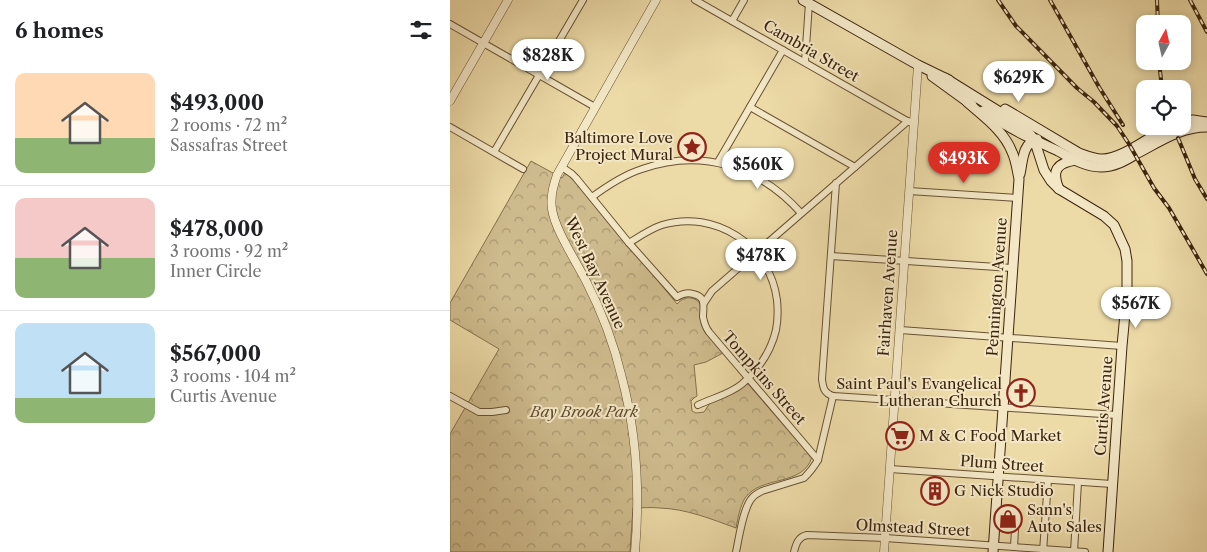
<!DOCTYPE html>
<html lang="en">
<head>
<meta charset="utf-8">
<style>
  :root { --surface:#fff; --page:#f2f2f2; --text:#202124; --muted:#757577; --line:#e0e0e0; --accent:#d93025 }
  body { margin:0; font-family:"Libre Caslon Text",serif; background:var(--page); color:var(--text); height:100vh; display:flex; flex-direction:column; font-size:19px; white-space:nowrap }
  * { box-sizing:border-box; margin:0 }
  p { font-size:16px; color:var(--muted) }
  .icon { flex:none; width:28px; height:28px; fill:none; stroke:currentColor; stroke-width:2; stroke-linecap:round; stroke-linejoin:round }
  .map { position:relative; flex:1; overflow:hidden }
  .sheet { display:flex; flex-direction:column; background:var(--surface); width:450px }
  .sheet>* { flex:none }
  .needle { width:32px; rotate:8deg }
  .controls { position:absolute; left:686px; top:15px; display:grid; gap:10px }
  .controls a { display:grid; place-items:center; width:55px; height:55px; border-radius:10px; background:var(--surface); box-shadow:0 2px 8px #0003; font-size:25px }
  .price { position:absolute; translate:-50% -42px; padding:0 11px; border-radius:18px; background:#fff; color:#222; font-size:16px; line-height:32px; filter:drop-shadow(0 1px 2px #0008) }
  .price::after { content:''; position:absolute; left:50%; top:30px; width:15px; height:11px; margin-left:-8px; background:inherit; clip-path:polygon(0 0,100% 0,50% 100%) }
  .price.selected { background:var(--accent); color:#fff }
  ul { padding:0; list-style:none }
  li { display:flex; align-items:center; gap:15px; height:125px; padding:0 15px }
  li+li { border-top:1px solid var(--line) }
  li span { display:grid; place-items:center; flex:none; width:140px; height:100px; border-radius:10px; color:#555 }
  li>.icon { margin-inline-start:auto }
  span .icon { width:60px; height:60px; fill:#fffc; stroke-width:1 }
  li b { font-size:21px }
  h2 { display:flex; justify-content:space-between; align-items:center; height:60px; padding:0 15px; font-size:21px }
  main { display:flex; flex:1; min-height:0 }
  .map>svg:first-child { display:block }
  .park { fill:url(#park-crowns); stroke:#85704d }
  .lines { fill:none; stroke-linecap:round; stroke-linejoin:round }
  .minor-casing { stroke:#685234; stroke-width:8 }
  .tertiary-casing { stroke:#685234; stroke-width:9 }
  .secondary-casing { stroke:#3c240d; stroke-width:11 }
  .minor { stroke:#f3e7c6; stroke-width:6 }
  .tertiary { stroke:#f3e7c6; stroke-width:8 }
  .secondary { stroke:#f3e7c6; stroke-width:9 }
  .rail-casing { stroke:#3c240d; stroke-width:4 }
  .rail { stroke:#f3e7c6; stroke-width:2; stroke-dasharray:5.5; stroke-linecap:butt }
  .labels { text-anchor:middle; stroke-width:4; stroke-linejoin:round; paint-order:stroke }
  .street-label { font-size:15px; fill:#3c240d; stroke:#f3e7c6 }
  .poi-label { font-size:15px; fill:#3c240d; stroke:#f3e7c6; text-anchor:start }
  .park-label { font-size:15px; font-style:italic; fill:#604a2d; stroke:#f3e7c6 }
</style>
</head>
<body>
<main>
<section class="sheet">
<h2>6 homes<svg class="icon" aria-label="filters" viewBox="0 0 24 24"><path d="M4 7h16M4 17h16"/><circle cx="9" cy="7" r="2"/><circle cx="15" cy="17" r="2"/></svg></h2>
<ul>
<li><span style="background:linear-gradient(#ffd9b3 65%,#8fb573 0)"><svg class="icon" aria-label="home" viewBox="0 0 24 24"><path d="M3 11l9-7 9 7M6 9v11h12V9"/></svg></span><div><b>$493,000</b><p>2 rooms · 72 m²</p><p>Sassafras Street</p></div></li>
<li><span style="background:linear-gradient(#f6c9c9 60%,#8fb573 0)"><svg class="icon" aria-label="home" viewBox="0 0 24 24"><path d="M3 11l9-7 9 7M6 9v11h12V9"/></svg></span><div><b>$478,000</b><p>3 rooms · 92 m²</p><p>Inner Circle</p></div></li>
<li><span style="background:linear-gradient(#bfe0f5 75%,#8fb573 0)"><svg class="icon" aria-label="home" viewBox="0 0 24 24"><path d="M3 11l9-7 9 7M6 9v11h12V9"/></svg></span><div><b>$567,000</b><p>3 rooms · 104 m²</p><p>Curtis Avenue</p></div></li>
</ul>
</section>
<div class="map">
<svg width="757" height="552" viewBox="0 0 757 552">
  <defs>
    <pattern id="park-crowns" width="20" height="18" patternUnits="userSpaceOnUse" patternTransform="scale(1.25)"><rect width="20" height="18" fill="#cebb8d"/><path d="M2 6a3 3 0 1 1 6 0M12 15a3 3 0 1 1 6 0" fill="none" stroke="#a89872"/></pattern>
  </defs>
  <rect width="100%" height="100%" fill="#ecdaa7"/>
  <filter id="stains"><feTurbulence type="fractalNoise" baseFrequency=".004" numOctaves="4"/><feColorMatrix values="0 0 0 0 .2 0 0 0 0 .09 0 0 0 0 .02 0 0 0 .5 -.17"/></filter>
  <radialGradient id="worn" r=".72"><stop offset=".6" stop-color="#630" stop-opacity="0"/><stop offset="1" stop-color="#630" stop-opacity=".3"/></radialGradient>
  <path class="park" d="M 81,161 L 112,178 L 115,173 L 126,181 L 227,304 C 231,300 235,297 241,298 C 257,301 248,318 253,328 C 257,337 267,345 273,353 L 256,362 L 244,365 L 247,396 L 244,398 L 241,401 L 242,411 L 246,413 L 254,412 L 260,403 L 295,384 L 298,384 L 362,457 C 353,487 311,475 295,498 C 290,506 288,518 286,528 C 261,519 237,509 210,508 C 201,507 192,508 183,508 L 180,552 L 0,552 L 0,434 L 49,349 L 0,320 L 0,303 Z"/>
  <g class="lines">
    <defs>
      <g id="minor">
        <polyline points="245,0 459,122"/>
        <polyline points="282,21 294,0"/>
        <polyline points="0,24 145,107"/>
        <polyline points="355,62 359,3"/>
        <polyline points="300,107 405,167"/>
        <polyline points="0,127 73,169"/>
        <polyline points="44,152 133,0"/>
        <polyline points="268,162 333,50"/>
        <path d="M 112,167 L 122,174 L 126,178 L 179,243 L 227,297 C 232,294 237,292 243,294 C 257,297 253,306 253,317 C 254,322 256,328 259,332 L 368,460"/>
        <path d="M 386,183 L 372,379 C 373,388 374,393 383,396 L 667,415"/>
        <polyline points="459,191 568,198"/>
        <path d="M 142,197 C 157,186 173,175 192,169 C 251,148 309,166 351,213"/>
        <path d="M 179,243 C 190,236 200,229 212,225 C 265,209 320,245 327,300 C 328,310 328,320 326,330 C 321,351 308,370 292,384 C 280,394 263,398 248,405"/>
        <polyline points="381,256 562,268"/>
        <polyline points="254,303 262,291 458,121"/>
        <polyline points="450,330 672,346"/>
        <polyline points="0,396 29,412 42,412 56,410"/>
        <polyline points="440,469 662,484"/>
        <polyline points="564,547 566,512"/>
        <path d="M 286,552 C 289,538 293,508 302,498 C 304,495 308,493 312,491 L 354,478 C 360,472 364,467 368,460 L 383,396"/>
        <path d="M 344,552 C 346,544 348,537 357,535 L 435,538 L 635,552"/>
        <polyline points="593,552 598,480"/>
        <polyline points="624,552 628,482"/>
      </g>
      <g id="tertiary">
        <polyline points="0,101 58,0"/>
        <path d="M 185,552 C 190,493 187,435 172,378 C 164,344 152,312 136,281 C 126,261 105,230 102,209 C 100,197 103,186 107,175 L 206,0"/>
        <polyline points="434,552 468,65"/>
      </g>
      <g id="secondary">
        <polyline points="353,0 468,65 499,80"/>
        <polyline points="482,76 522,105"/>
        <polyline points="495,78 566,122 578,132 584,139 594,170 601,181 609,189 654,216 664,225 675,249 677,261 677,292 672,346 658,552"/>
        <path d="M 517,102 C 534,117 554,131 562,152 C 566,160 567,170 569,179 L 543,552"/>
        <path d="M 555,109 L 629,153 C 637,156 644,159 652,159 C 673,159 701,135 721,126"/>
        <path d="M 533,111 C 547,120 562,129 576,136 C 587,141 597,146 608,151 C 621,158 635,167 651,167 C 664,167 675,161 686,154 C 709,142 730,127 757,127"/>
        <polyline points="732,122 743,120 757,122"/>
        <path d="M 570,174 C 573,161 572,144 587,139"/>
        <path d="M 609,189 C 601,170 607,163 626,160"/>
      </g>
    </defs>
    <use href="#minor" class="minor-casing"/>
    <use href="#tertiary" class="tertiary-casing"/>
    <use href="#secondary" class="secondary-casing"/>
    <use href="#minor" class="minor"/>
    <use href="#tertiary" class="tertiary"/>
    <use href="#secondary" class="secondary"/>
    <defs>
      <g id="rail">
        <polyline points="548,0 566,26 627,88 644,102 667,126 679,144 704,188 719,208 757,274"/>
        <polyline points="600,0 649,87 673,125"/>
        <polyline points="707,0 708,24"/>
        <polyline points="740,0 757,32"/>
        <polyline points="709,61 712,89"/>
        <polyline points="728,138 745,179 757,199"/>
      </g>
    </defs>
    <use href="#rail" class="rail-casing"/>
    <use href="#rail" class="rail"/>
  </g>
  <defs>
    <symbol id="sight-ring" viewBox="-11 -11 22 22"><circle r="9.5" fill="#f3e7c6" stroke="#8f2418" stroke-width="1.5"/><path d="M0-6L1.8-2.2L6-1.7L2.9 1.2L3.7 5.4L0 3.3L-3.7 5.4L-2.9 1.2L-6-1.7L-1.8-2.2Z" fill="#8f2418"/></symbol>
    <symbol id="church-ring" viewBox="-11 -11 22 22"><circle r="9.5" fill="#f3e7c6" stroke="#8f2418" stroke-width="1.5"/><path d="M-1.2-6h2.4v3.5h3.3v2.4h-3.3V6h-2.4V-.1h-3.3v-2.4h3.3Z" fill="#8f2418"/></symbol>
    <symbol id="supermarket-ring" viewBox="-11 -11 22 22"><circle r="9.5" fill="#f3e7c6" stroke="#8f2418" stroke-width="1.5"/><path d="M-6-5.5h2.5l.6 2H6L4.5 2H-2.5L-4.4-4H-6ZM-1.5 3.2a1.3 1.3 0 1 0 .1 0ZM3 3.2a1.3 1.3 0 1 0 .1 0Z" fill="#8f2418"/></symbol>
    <symbol id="building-ring" viewBox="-11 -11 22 22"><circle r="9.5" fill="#f3e7c6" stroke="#8f2418" stroke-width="1.5"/><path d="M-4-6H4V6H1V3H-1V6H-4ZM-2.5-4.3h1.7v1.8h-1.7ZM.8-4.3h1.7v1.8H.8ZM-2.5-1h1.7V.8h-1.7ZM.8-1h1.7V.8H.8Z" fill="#8f2418"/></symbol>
    <symbol id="shop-ring" viewBox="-11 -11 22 22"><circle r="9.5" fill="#f3e7c6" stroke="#8f2418" stroke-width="1.5"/><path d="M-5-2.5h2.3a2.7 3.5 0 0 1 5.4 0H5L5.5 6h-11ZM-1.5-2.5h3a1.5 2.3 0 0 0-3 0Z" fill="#8f2418"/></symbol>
  </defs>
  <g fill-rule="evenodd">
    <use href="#sight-ring" x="226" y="131" width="32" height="32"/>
    <use href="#church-ring" x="555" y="377" width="32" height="32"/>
    <use href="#supermarket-ring" x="434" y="420" width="32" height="32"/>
    <use href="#building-ring" x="469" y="475" width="32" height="32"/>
    <use href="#shop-ring" x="542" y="503" width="32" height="32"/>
  </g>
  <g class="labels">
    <g class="street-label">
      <text transform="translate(361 51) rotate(30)" y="5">Cambria Street</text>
      <text transform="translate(145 273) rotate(65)" y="5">West Bay Avenue</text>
      <text transform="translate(547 287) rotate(-86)" y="5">Pennington Avenue</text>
      <text transform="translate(438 293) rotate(-86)" y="5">Fairhaven Avenue</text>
      <text transform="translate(314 378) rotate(49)" y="5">Tompkins Street</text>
      <text transform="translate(654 406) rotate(-86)" y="5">Curtis Avenue</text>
      <text transform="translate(552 464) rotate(4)" y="5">Plum Street</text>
      <text transform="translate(463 528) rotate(3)" y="5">Olmstead Street</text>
    </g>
    <g class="poi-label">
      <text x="223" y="143" text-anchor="end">Baltimore Love<tspan x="223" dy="17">Project Mural</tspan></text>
      <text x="552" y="389" text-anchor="end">Saint Paul's Evangelical<tspan x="552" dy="17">Lutheran Church</tspan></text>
      <text x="469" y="441">M &amp; C Food Market</text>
      <text x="504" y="496">G Nick Studio</text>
      <text x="577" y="515">Sann's<tspan x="577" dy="17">Auto Sales</tspan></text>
    </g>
    <g class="park-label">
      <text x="134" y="417">Bay Brook Park</text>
    </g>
  </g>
  <rect width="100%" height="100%" filter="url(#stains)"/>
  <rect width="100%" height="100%" fill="url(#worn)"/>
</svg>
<div class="controls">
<a><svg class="needle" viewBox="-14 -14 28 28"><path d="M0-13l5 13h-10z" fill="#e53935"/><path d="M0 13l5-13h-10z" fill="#757577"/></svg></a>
<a><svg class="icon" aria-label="locate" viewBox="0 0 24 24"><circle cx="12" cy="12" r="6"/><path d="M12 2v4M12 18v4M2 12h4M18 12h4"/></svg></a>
</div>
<b class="price" style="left:98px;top:81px">$828K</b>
<b class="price" style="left:569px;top:103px">$629K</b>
<b class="price selected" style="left:514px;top:184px">$493K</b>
<b class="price" style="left:308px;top:190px">$560K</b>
<b class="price" style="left:311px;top:281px">$478K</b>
<b class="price" style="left:686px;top:329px">$567K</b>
</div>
</main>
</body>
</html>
